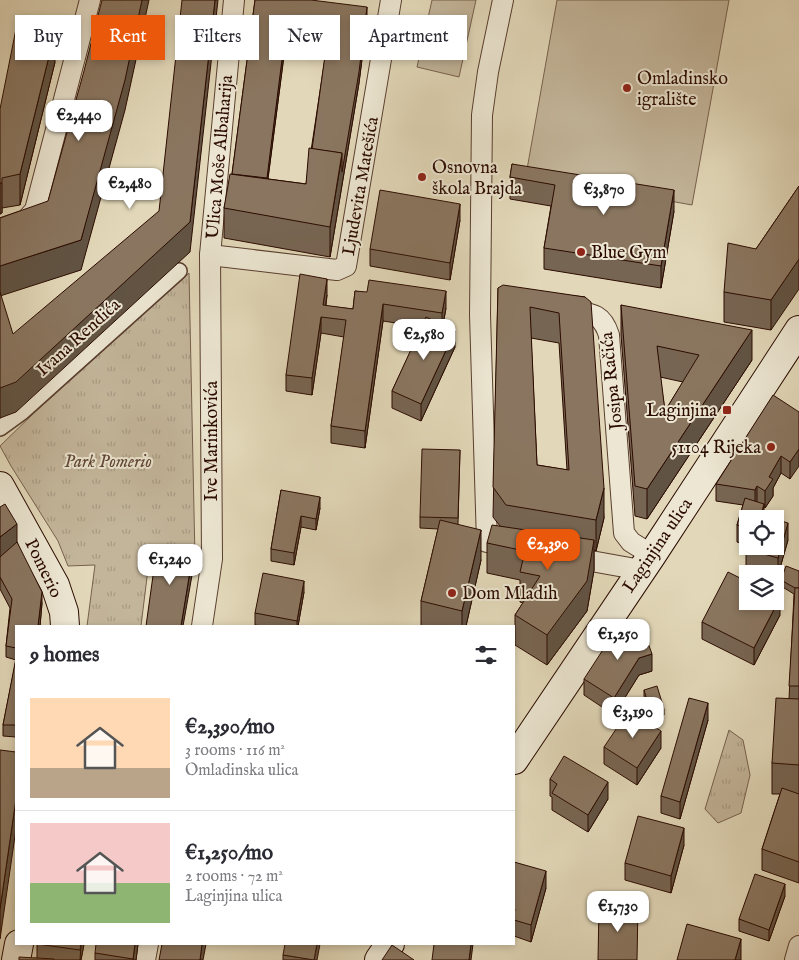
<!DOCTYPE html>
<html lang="en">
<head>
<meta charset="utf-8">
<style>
  :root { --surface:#fff; --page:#f7f7f7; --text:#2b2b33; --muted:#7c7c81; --line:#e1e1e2; --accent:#ea580c }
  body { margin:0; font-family:"IM FELL English",serif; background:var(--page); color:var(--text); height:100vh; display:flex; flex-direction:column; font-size:19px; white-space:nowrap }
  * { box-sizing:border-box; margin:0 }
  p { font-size:16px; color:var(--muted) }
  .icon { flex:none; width:28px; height:28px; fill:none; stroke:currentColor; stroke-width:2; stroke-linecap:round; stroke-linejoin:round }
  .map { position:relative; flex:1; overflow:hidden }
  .panel { position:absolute; left:15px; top:625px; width:500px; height:320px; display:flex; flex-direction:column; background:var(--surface); border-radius:0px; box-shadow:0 2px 8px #0003 }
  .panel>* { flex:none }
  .guide { position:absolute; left:15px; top:15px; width:500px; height:45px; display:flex; gap:10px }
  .controls { position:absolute; left:739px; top:510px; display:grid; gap:10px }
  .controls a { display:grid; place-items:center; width:45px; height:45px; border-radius:0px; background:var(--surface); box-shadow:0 2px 8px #0003; font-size:25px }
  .price { position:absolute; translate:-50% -42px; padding:0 11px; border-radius:10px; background:#fff; color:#222; font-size:16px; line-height:32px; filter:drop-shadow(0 1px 2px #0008) }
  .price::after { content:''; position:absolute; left:50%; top:30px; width:15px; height:11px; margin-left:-8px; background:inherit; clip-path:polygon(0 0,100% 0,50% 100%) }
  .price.current { background:var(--accent); color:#fff }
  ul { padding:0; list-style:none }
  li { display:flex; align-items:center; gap:15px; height:125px; padding:0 15px }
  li+li { border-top:1px solid var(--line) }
  li span { display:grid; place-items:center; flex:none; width:140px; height:100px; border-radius:0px; color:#555 }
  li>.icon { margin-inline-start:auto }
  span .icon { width:60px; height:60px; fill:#fffc; stroke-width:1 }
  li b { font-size:21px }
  h2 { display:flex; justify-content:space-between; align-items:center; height:60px; padding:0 15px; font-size:21px }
  .pill { padding:0 18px; border-radius:0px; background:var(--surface); box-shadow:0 2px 8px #0003; font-size:18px; line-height:45px }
  .pill.current { background:var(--accent); color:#fff }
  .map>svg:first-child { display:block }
  .grass { fill:url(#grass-tufts); stroke:#77604d }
  .pitch { fill:#c3b59a; stroke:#77604d }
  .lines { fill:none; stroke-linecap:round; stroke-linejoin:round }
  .pedestrian-casing { stroke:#593e2e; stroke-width:18 }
  .minor-casing { stroke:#593e2e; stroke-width:22 }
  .secondary-casing { stroke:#2b0b00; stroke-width:30 }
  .pedestrian { stroke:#ece6d2; stroke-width:15 }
  .minor { stroke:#ece6d2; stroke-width:20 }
  .secondary { stroke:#ece6d2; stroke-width:28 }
  .wall { fill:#776553; stroke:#2b0b00; fill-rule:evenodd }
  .shaded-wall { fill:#615343; stroke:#2b0b00 }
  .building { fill:#8a7660; stroke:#2b0b00; fill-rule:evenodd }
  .poi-dot { fill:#8f2418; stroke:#ece6d2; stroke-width:2 }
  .labels { text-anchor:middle; stroke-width:4; stroke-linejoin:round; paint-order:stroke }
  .poi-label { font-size:18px; fill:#2b0b00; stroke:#ece6d2; text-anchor:start }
  .street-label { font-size:18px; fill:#2b0b00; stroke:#ece6d2 }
  .park-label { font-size:18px; font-style:italic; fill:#604636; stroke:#ece6d2 }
</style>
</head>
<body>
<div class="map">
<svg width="799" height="960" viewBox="0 0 799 960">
  <defs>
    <pattern id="grass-tufts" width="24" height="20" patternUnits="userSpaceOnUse" patternTransform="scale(1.25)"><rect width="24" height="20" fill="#c3b59a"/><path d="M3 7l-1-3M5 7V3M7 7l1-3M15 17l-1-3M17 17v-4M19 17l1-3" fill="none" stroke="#a89a83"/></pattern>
  </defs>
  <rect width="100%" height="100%" fill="#e2d8b9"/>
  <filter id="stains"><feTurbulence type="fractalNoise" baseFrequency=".004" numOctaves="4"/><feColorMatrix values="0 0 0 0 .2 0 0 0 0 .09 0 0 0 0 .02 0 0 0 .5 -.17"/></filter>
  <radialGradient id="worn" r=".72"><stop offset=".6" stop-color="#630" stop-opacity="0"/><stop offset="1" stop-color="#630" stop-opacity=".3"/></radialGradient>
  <g class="grass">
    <polygon points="189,273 195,559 149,561 141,626 87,626 95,565 68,566 58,541 11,466 0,446 34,413"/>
    <polygon points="729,730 743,740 750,775 741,813 718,823 705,809"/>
  </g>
  <g class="pitch">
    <polygon points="432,0 476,0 459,77 417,67"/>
    <polygon points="557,0 729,0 692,205 526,175"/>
  </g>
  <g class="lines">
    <defs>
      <polyline id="pedestrian" points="0,428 22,412 179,271"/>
      <g id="minor">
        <polyline points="503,0 488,72 482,115 480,315 487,542 513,547"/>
        <polyline points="0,229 26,220 35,210 90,0"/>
        <polyline points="210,255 337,270 346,266 391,0"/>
        <path d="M 565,310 C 588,314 601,310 609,335 L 624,533 L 631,542 L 652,555"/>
        <polyline points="569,557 641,570"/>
        <polyline points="202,626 212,559 210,255 234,0"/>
        <polyline points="145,960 148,944"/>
        <polyline points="795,960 799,946"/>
      </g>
      <g id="secondary">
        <polyline points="0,486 55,585 64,612 65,626"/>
        <polyline points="514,760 652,555 799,330"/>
        <polyline points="16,960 19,944"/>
        <polyline points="379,960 390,944"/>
      </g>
    </defs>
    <use href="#pedestrian" class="pedestrian-casing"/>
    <use href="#minor" class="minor-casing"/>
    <use href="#secondary" class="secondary-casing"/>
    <use href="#pedestrian" class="pedestrian"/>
    <use href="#minor" class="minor"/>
    <use href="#secondary" class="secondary"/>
  </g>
  <g class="wall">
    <path d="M 255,0 L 367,19 L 359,83 L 330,257 L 224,238 L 224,208 L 232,174 ZM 286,40 L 327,45 L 306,184 L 268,179 Z"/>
    <polygon points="55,62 20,205 2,208 2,213 0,214 0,109"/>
    <polygon points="512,164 674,211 661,288 544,269 544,248 551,206 510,199 510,177"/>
    <polygon points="799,186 771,330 724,322 724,292 756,249"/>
    <polygon points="460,220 450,280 370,266 370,249"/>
    <path d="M 498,288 L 585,297 L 604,518 L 596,551 L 594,550 L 594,570 L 587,611 L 547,665 L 515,645 L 515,615 L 523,603 L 520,602 L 520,580 L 487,573 L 487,543 L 500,526 L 493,517 ZM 531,338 L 559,343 L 567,470 L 537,465 Z"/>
    <polygon points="355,291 446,308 443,325 455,347 421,421 392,408 392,391 422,327 383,321 365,448 331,443 331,426 344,337 321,333 312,395 286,391 286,375 327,295 326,306 353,309"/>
    <path d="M 621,305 L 752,360 L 647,519 L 635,516 L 621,335 ZM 660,377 L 683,382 L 665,411 Z"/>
    <polygon points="799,412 790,479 781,473 773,488 773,496 765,508 764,507 748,519 748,546 788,540 778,575 746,566 746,549 747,545 737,542 737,525 743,505 716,501 716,484"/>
    <polygon points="460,450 458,524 481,560 466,626 421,626 421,601 438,529 420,528 420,517"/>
    <polygon points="281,490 320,508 316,530 301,527 294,565 271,561 271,549"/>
    <polygon points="0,507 17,542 42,603 40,626 16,626 16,737 3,736 3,725 16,660 6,657 6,646 10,608 0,589"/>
    <polygon points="799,571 799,883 762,870 762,849 780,794 772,794 772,763 789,699 794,594 781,586 781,580"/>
    <polygon points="304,592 298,626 263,626 255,625 255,613"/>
    <polygon points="780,615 754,665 702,639 702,622"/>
    <polygon points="652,671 639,675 614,715 584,695 584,679"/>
    <polygon points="644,690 664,715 651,719 644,696"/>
    <polygon points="708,720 680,819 661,813 661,796"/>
    <polygon points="604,747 661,748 637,785 604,764"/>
    <polygon points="550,779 608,799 588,832 552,810 552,797 550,796"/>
    <polygon points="684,845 671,893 625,880 625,863"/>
    <polygon points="514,862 546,888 531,942 514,936"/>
    <polygon points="785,896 769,941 739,931 739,919"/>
    <polygon points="37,944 84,944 81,960 19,960 37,958"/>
    <polygon points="138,944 136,960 95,960 95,953"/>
    <polygon points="283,955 317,960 283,960"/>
  </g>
  <g class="shaded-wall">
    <polygon points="142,0 149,0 125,110 81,270 0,296 0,266 81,240"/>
    <polygon points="215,0 218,0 190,252 16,412 0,418 0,388 190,222"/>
    <polygon points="367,7 367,19 359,83 330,257 330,227"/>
    <polygon points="286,28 286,40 264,208 264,197"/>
    <polygon points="55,32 55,62 20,205 20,174"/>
    <polygon points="0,183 2,183 2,213 0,214"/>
    <polygon points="674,190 674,211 661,288 661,266"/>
    <polygon points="460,204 460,220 450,280 450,263"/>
    <polygon points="799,259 799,289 771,330 771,300"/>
    <polygon points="327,279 327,295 324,317 323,305"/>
    <polygon points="446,291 446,308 442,330 442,313"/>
    <polygon points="383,304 383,321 365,448 365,431"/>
    <polygon points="321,317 321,333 312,395 312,378"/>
    <polygon points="752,330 752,360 647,519 647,489"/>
    <polygon points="455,331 455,347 421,421 421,404"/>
    <polygon points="799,449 799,466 790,479 790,462"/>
    <polygon points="781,456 781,473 773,488 773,496 765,508 765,491 769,477"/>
    <polygon points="757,486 757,503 755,507 755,490"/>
    <polygon points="604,488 604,518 596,551 596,520"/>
    <polygon points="320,497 320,508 316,530 316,519"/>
    <polygon points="764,504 764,519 761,515"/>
    <polygon points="301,516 301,527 294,565 294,553"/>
    <polygon points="788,523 788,540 778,575 778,558"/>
    <polygon points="17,524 17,554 0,567 0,537"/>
    <polygon points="481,530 481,560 466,626 462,626 462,611"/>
    <polygon points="594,540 594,570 587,611 547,665 547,635"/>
    <polygon points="194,547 194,564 183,626 181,626"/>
    <polygon points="304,581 304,592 298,626 297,626 297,621"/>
    <polygon points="42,592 42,603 40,626 38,626"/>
    <polygon points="780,598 780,615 754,665 754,648"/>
    <polygon points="652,654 652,671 639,675 614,715 614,698 639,658"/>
    <polygon points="708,703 708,720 680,819 680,802"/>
    <polygon points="664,709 664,715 651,719 651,713"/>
    <polygon points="661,731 661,748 637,785 637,768"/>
    <polygon points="608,782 608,799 588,832 588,815"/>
    <polygon points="16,799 16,829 0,939 0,909"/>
    <polygon points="684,828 684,845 671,893 671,876"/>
    <polygon points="546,871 546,888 531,942 531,925"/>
    <polygon points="785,884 785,896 769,941 769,930"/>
    <polygon points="741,939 741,960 735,960"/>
    <polygon points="81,944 84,944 81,960 80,960"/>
    <polygon points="135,944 138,944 136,960 133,960"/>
    <polygon points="202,944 206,944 203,960 200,960"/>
    <polygon points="317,944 320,944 317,960 314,960"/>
    <polygon points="471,944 473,944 471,960 469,960"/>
  </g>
  <g class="building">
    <polygon points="102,0 142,0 125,80 81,240 0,266 0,218 48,201 84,71"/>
    <polygon points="182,0 215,0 190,222 16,382 0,388 0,292 13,334 159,211"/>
    <polygon points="255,0 311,0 367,7 359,72 342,172 342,153 312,149 328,34 286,28 267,178 232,174"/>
    <polygon points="16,29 55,32 20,174 2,178 2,183 0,183 0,109"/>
    <polygon points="309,148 342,153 330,227 224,208 230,174 306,184"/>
    <polygon points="512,164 674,190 661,266 544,248 555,185 510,177"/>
    <polygon points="799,186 799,259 771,300 724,292 728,243 756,249"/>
    <polygon points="380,190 460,204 450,263 370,249"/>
    <polygon points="300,274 327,279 323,305 353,309 355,291 367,292 369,280 446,291 442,313 383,304 365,431 331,426 346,320 321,317 312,378 286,375"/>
    <path d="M 503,285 L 585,297 L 591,302 L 604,488 L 596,520 L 506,505 L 493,487 L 498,288 ZM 530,307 L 559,313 L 569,470 L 537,465 Z"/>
    <path d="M 621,305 L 752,330 L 647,489 L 635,486 ZM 657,346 L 699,355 L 665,411 Z"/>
    <polygon points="426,317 455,331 421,404 392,391"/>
    <polygon points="773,395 799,412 799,449 790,462 781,456 769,477 773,479 765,491 757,486 755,490 716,484"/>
    <polygon points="422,449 460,450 458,518 420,517"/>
    <polygon points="281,490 320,497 316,519 301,516 294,553 271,549"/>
    <polygon points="745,498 764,504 761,515 774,519 748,519 748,528 737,525"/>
    <polygon points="5,504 17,524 0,537 0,507"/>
    <polygon points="775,519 788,523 778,558 746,549 748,543 748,546 775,546"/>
    <polygon points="440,520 481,530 462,611 421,601"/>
    <polygon points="492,525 594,540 587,581 547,635 515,615 540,576 520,572 525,551 487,543"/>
    <polygon points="17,542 42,592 38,626 16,626 16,648 6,646 12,599 0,577 0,557"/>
    <polygon points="157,547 194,547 181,626 146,626"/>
    <polygon points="786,566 799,571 799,588 795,588 781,580"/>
    <polygon points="728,572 748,582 748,601 775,601 775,595 780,598 754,648 702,622"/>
    <polygon points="263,573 304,581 297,621 255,613"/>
    <polygon points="795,588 799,588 799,686 789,686"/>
    <polygon points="617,628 631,637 644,632 652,654 639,658 614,698 584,679"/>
    <polygon points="16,658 16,725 3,725"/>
    <polygon points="657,686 664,709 651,713 644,690"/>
    <polygon points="689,698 708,703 680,802 661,796"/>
    <polygon points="776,698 799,699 799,765 772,763"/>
    <polygon points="629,710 661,731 637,768 604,747"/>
    <polygon points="0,750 16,752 16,799 0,909"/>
    <polygon points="564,756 608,782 588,815 552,793 557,784 550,779"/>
    <polygon points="782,788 799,794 799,862 762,849"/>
    <polygon points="638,816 684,828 671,876 625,863"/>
    <polygon points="514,862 546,871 531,925 514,920 514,914 515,909 514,909"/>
    <polygon points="755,874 785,884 769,930 739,919"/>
    <polygon points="599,906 638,906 637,960 598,960"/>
    <polygon points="687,924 741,939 735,960 677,960"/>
    <polygon points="37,944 81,944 80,950"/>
    <polygon points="96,944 135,944 133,959 95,953"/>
    <polygon points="162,944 202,944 200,960 159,960"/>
    <polygon points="285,944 317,944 314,960 283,955"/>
    <polygon points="434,944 471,944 469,960 432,960"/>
    <polygon points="392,945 414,960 382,960"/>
    <polygon points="19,957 54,959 54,960 19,960"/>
  </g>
  <g class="poi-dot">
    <circle cx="627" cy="88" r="5"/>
    <circle cx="422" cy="177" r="5"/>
    <circle cx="581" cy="252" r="5"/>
    <rect x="722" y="405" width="10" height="10" rx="2.5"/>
    <circle cx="771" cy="447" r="5"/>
    <circle cx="452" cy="593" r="5"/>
  </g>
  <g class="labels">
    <g class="poi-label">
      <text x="637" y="84">Omladinsko<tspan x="637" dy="21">igralište</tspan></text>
      <text x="432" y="173">Osnovna<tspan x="432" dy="21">škola Brajda</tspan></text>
      <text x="591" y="258">Blue Gym</text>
      <text x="717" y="416" text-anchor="end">Laginjina</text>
      <text x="761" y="453" text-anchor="end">51104 Rijeka</text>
      <text x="462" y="599">Dom Mladih</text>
    </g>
    <g class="street-label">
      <text transform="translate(219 157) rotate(-85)" y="6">Ulica Moše Albaharija</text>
      <text transform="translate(360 186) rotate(-80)" y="6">Ljudevita Matešića</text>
      <text transform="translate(78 337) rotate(-42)" y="6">Ivana Rendića</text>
      <text transform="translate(611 381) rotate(-96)" y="6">Josipa Račića</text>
      <text transform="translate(211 441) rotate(-90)" y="6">Ive Marinkovića</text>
      <text transform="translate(657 545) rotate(-56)" y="6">Laginjina ulica</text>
      <text transform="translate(44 568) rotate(64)" y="6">Pomerio</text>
    </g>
    <g class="park-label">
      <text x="108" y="467">Park Pomerio</text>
    </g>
  </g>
  <rect width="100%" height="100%" filter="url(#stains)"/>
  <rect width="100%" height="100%" fill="url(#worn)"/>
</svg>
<div class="controls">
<a><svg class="icon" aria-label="locate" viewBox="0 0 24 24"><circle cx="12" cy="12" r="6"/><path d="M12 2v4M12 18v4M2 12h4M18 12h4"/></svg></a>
<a><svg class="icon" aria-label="layers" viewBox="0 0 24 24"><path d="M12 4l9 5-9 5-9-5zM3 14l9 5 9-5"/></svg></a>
</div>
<b class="price" style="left:79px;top:142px">€2,440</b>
<b class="price" style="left:130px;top:210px">€2,480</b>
<b class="price" style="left:604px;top:216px">€3,870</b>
<b class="price" style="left:424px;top:361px">€2,580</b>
<b class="price current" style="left:548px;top:571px">€2,390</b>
<b class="price" style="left:170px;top:586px">€1,240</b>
<b class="price" style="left:618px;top:661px">€1,250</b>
<b class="price" style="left:633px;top:739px">€3,190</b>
<b class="price" style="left:618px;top:933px">€1,730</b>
<div class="guide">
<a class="pill">Buy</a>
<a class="pill current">Rent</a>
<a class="pill">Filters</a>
<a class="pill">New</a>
<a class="pill">Apartment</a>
</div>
<section class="panel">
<h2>9 homes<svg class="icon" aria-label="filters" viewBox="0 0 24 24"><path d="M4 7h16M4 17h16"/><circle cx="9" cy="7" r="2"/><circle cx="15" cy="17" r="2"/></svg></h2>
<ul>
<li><span style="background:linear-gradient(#ffd9b3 70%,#b9a48a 0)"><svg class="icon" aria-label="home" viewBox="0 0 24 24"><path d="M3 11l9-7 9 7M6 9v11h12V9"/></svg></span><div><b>€2,390/mo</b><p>3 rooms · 116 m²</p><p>Omladinska ulica</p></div></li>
<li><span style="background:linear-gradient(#f6c9c9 60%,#8fb573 0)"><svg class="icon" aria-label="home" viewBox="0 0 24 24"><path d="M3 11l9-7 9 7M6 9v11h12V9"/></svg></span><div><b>€1,250/mo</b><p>2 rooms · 72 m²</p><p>Laginjina ulica</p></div></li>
</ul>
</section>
</div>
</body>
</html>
